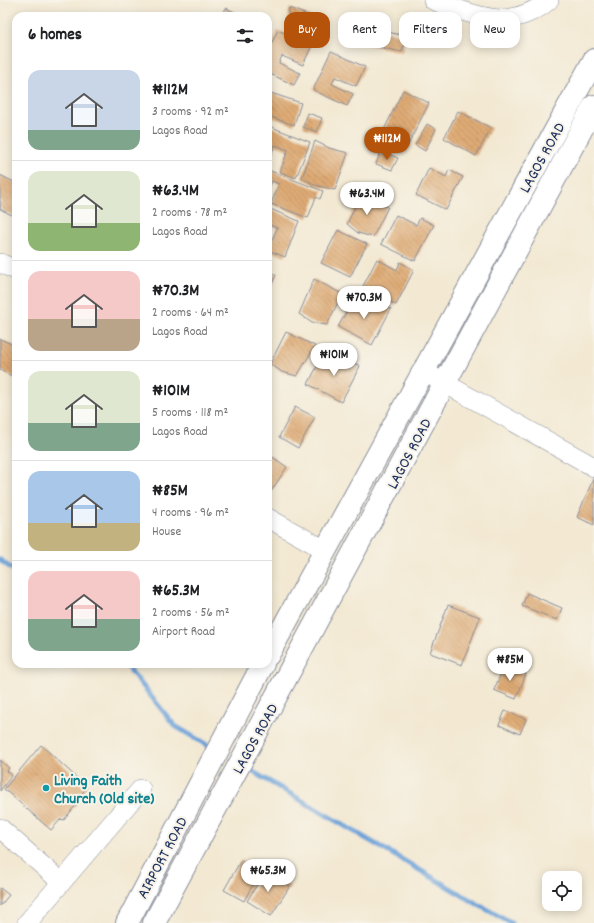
<!DOCTYPE html>
<html lang="en">
<head>
<meta charset="utf-8">
<style>
  :root { --surface:#fff; --page:#f2f2f2; --text:#202124; --muted:#757577; --line:#e0e0e0; --accent:#b45309 }
  body { margin:0; font-family:Dekko,sans-serif; background:var(--page); color:var(--text); height:100vh; display:flex; flex-direction:column; font-size:15px; white-space:nowrap }
  * { box-sizing:border-box; margin:0 }
  p { font-size:13px; color:var(--muted) }
  .icon { flex:none; width:22px; height:22px; fill:none; stroke:currentColor; stroke-width:2; stroke-linecap:round; stroke-linejoin:round }
  .map { position:relative; flex:1; overflow:hidden }
  .drawer { position:absolute; left:12px; top:12px; width:260px; height:656px; display:flex; flex-direction:column; background:var(--surface); border-radius:12px; box-shadow:0 2px 10px #0003 }
  .drawer>* { flex:none }
  .top-card { position:absolute; left:284px; top:12px; width:250px; height:36px; display:flex; gap:8px }
  .controls { position:absolute; left:542px; top:871px; display:grid; gap:8px }
  .controls a { display:grid; place-items:center; width:40px; height:40px; border-radius:8px; background:var(--surface); box-shadow:0 2px 10px #0003; font-size:20px }
  .price { position:absolute; translate:-50% -34px; padding:0 9px; border-radius:14px; background:#fff; color:#222; font-size:13px; line-height:26px; filter:drop-shadow(0 1px 2px #0008) }
  .price::after { content:''; position:absolute; left:50%; top:24px; width:12px; height:9px; margin-left:-6px; background:inherit; clip-path:polygon(0 0,100% 0,50% 100%) }
  .price.selected { background:var(--accent); color:#fff }
  ul { padding:0; list-style:none }
  li { display:flex; align-items:center; gap:12px; height:100px; padding:0 16px }
  li+li { border-top:1px solid var(--line) }
  li span { display:grid; place-items:center; flex:none; width:112px; height:80px; border-radius:12px; color:#555 }
  li>.icon { margin-inline-start:auto }
  span .icon { width:48px; height:48px; fill:#fffc; stroke-width:1 }
  li b { font-size:17px }
  h2 { display:flex; justify-content:space-between; align-items:center; height:48px; padding:0 16px; font-size:17px }
  .pill { padding:0 14px; border-radius:12px; background:var(--surface); box-shadow:0 2px 10px #0003; font-size:14px; line-height:36px }
  .pill.selected { background:var(--accent); color:#fff }
  .map>svg:first-child { display:block }
  .lines { fill:none; stroke-linecap:round; stroke-linejoin:round }
  .stream { stroke:#6ca2d9; stroke-width:5 }
  .building { fill:url(#building-back-hatch) }
  .minor-casing { stroke:#878c98; stroke-width:20 }
  .secondary-casing { stroke:#878c98; stroke-width:24 }
  .minor { stroke:#fff; stroke-width:19 }
  .secondary { stroke:#fff; stroke-width:22 }
  .culture-dot { fill:#0f9aa8; stroke:#f7f3e8; stroke-width:1.5 }
  .labels { text-anchor:middle; stroke-width:4; stroke-linejoin:round; paint-order:stroke }
  .street-label { font-size:16px; fill:#1b2f5e; stroke:#f7f3e8 }
  .culture-label { font-size:16px; font-weight:bold; fill:#0d838f; stroke:#f7f3e8; text-anchor:start }
</style>
</head>
<body>
<div class="map">
<svg width="594" height="923" viewBox="0 0 594 923">
  <defs>
    <pattern id="building-back-hatch" width="6" height="6" patternUnits="userSpaceOnUse"><rect width="6" height="6" fill="#dfab75"/><path d="M-1 5l2 2M0 0l6 6M5-1l2 2" fill="none" stroke="#b48c63"/></pattern>
  </defs>
  <rect width="100%" height="100%" fill="#f7f3e8"/>
  <filter id="ink" filterUnits="userSpaceOnUse"><feTurbulence type="fractalNoise" baseFrequency=".025" numOctaves="2"/><feDisplacementMap in="SourceGraphic" scale="8" xChannelSelector="R" yChannelSelector="G"/><feConvolveMatrix kernelMatrix="1 2 1 2 8 2 1 2 1" color-interpolation-filters="sRGB"/></filter>
  <filter id="wash" filterUnits="userSpaceOnUse"><feTurbulence type="fractalNoise" baseFrequency=".012" numOctaves="4" result="noise"/><feDisplacementMap in="SourceGraphic" scale="16" xChannelSelector="R" yChannelSelector="G"/><feGaussianBlur stdDeviation="0.9" result="paint"/><feColorMatrix in="noise" values="0 0 0 0 0 0 0 0 0 0 0 0 0 0 0 0 0 1.4 0 .05"/><feComposite in="paint" operator="in"/></filter>
  <g filter="url(#wash)">
    <rect width="100%" height="100%" fill="#f3e9d3"/>
    <g class="lines">
      <g class="stream">
        <polyline points="0,560 16,572"/>
        <polyline points="125,664 175,726 212,748"/>
        <polyline points="243,766 479,905 511,923"/>
      </g>
    </g>
    <g id="blocks">
      <g class="building">
        <polygon points="226,8 243,16 222,16"/>
        <polygon points="289,8 310,16 305,30 288,22"/>
        <polygon points="369,28 406,36 402,52 365,44"/>
        <polygon points="278,30 312,45 303,65 282,56 279,63 300,73 294,85 268,73 268,51"/>
        <polygon points="331,51 365,67 356,86 335,77 332,84 353,94 347,106 313,90"/>
        <polygon points="403,90 429,103 408,145 394,144 383,132"/>
        <polygon points="271,93 301,103 294,125 268,116 268,102"/>
        <polygon points="458,111 491,128 476,156 444,138"/>
        <polygon points="308,113 322,118 317,132 303,127"/>
        <polygon points="427,124 436,129 425,151 415,145"/>
        <polygon points="269,126 310,142 296,178 280,172 288,150 275,145 268,163 268,129"/>
        <polygon points="315,141 329,148 348,153 335,190 315,185 302,178"/>
        <polygon points="381,151 398,158 392,170 376,164"/>
        <polygon points="429,168 446,177 449,170 463,177 446,210 416,195"/>
        <polygon points="268,170 323,191 320,199 316,197 308,218 271,204 279,184 272,181 268,191"/>
        <polygon points="0,175 16,183 16,217 0,209 1,202 0,201"/>
        <polygon points="361,194 388,207 373,237 358,233 347,224"/>
        <polygon points="268,208 299,221 285,257 268,250 277,228 268,224"/>
        <polygon points="396,215 416,225 420,218 434,225 415,261 381,244"/>
        <polygon points="338,230 367,244 350,277 321,263"/>
        <polygon points="377,259 397,270 400,262 414,270 396,305 362,288"/>
        <polygon points="268,271 276,275 268,293"/>
        <polygon points="314,279 342,294 327,325 312,323 299,314"/>
        <polygon points="354,298 373,309 377,302 391,309 372,345 338,327"/>
        <polygon points="286,332 315,346 297,376 282,372 270,364"/>
        <polygon points="0,339 16,346 16,378 0,370"/>
        <polygon points="323,355 343,366 346,359 360,366 341,402 308,384"/>
        <polygon points="295,407 315,417 298,448 279,437"/>
        <polygon points="268,454 287,467 268,496"/>
        <polygon points="594,477 594,525 577,517"/>
        <polygon points="527,593 562,608 557,620 522,606"/>
        <polygon points="448,605 480,617 462,665 430,653"/>
        <polygon points="504,666 526,674 516,699 494,690"/>
        <polygon points="505,711 526,719 520,734 499,725"/>
        <polygon points="41,745 87,787 78,799 79,801 64,820 61,819 51,830 4,789"/>
        <polygon points="0,760 9,768 7,771 12,775 0,791"/>
        <polygon points="241,860 260,871 244,901 224,890"/>
        <polygon points="266,870 290,886 271,916 247,901"/>
        <polygon points="0,888 9,895 0,906"/>
      </g>
    </g>
  </g>
  <g filter="url(#ink)">
    <use href="#blocks" fill-opacity="0" stroke="#878c98" stroke-width="1"/>
    <g class="lines">
      <defs>
        <g id="minor">
          <path d="M 433,0 C 449,7 483,19 501,19 C 517,19 537,11 549,0"/>
          <polyline points="0,263 16,270"/>
          <polyline points="423,371 594,467"/>
          <polyline points="268,518 325,550"/>
          <polyline points="0,828 61,882"/>
          <polyline points="27,923 141,789"/>
        </g>
        <g id="secondary">
          <polyline points="268,655 594,60"/>
          <polyline points="127,923 263,664"/>
          <polyline points="154,923 594,106"/>
        </g>
      </defs>
      <use href="#minor" class="minor-casing"/>
      <use href="#secondary" class="secondary-casing"/>
      <use href="#minor" class="minor"/>
      <use href="#secondary" class="secondary"/>
    </g>
  </g>
  <circle class="culture-dot" cx="46" cy="788" r="4"/>
  <g class="labels">
    <g class="street-label">
      <text transform="translate(541 157) rotate(-61)" y="6">LAGOS ROAD</text>
      <text transform="translate(408 453) rotate(-62)" y="6">LAGOS ROAD</text>
      <text transform="translate(254 738) rotate(-61)" y="6">LAGOS ROAD</text>
      <text transform="translate(161 857) rotate(-62)" y="6">AIRPORT ROAD</text>
    </g>
    <g class="culture-label">
      <text x="54" y="785">Living Faith<tspan x="54" dy="18">Church (Old site)</tspan></text>
    </g>
  </g>
</svg>
<div class="controls">
<a><svg class="icon" aria-label="locate" viewBox="0 0 24 24"><circle cx="12" cy="12" r="6"/><path d="M12 2v4M12 18v4M2 12h4M18 12h4"/></svg></a>
</div>
<b class="price selected" style="left:387px;top:161px">₦112M</b>
<b class="price" style="left:367px;top:216px">₦63.4M</b>
<b class="price" style="left:364px;top:320px">₦70.3M</b>
<b class="price" style="left:334px;top:377px">₦101M</b>
<b class="price" style="left:510px;top:682px">₦85M</b>
<b class="price" style="left:268px;top:893px">₦65.3M</b>
<div class="top-card">
<a class="pill selected">Buy</a>
<a class="pill">Rent</a>
<a class="pill">Filters</a>
<a class="pill">New</a>
</div>
<section class="drawer">
<h2>6 homes<svg class="icon" aria-label="filters" viewBox="0 0 24 24"><path d="M4 7h16M4 17h16"/><circle cx="9" cy="7" r="2"/><circle cx="15" cy="17" r="2"/></svg></h2>
<ul>
<li><span style="background:linear-gradient(#c9d6e8 75%,#7fa58c 0)"><svg class="icon" aria-label="home" viewBox="0 0 24 24"><path d="M3 11l9-7 9 7M6 9v11h12V9"/></svg></span><div><b>₦112M</b><p>3 rooms · 92 m²</p><p>Lagos Road</p></div></li>
<li><span style="background:linear-gradient(#dfe7d0 65%,#8fb573 0)"><svg class="icon" aria-label="home" viewBox="0 0 24 24"><path d="M3 11l9-7 9 7M6 9v11h12V9"/></svg></span><div><b>₦63.4M</b><p>2 rooms · 78 m²</p><p>Lagos Road</p></div></li>
<li><span style="background:linear-gradient(#f6c9c9 60%,#b9a48a 0)"><svg class="icon" aria-label="home" viewBox="0 0 24 24"><path d="M3 11l9-7 9 7M6 9v11h12V9"/></svg></span><div><b>₦70.3M</b><p>2 rooms · 64 m²</p><p>Lagos Road</p></div></li>
<li><span style="background:linear-gradient(#dfe7d0 65%,#7fa58c 0)"><svg class="icon" aria-label="home" viewBox="0 0 24 24"><path d="M3 11l9-7 9 7M6 9v11h12V9"/></svg></span><div><b>₦101M</b><p>5 rooms · 118 m²</p><p>Lagos Road</p></div></li>
<li><span style="background:linear-gradient(#a9c7e8 65%,#c2b280 0)"><svg class="icon" aria-label="home" viewBox="0 0 24 24"><path d="M3 11l9-7 9 7M6 9v11h12V9"/></svg></span><div><b>₦85M</b><p>4 rooms · 96 m²</p><p>House</p></div></li>
<li><span style="background:linear-gradient(#f6c9c9 60%,#7fa58c 0)"><svg class="icon" aria-label="home" viewBox="0 0 24 24"><path d="M3 11l9-7 9 7M6 9v11h12V9"/></svg></span><div><b>₦65.3M</b><p>2 rooms · 56 m²</p><p>Airport Road</p></div></li>
</ul>
</section>
</div>
</body>
</html>
